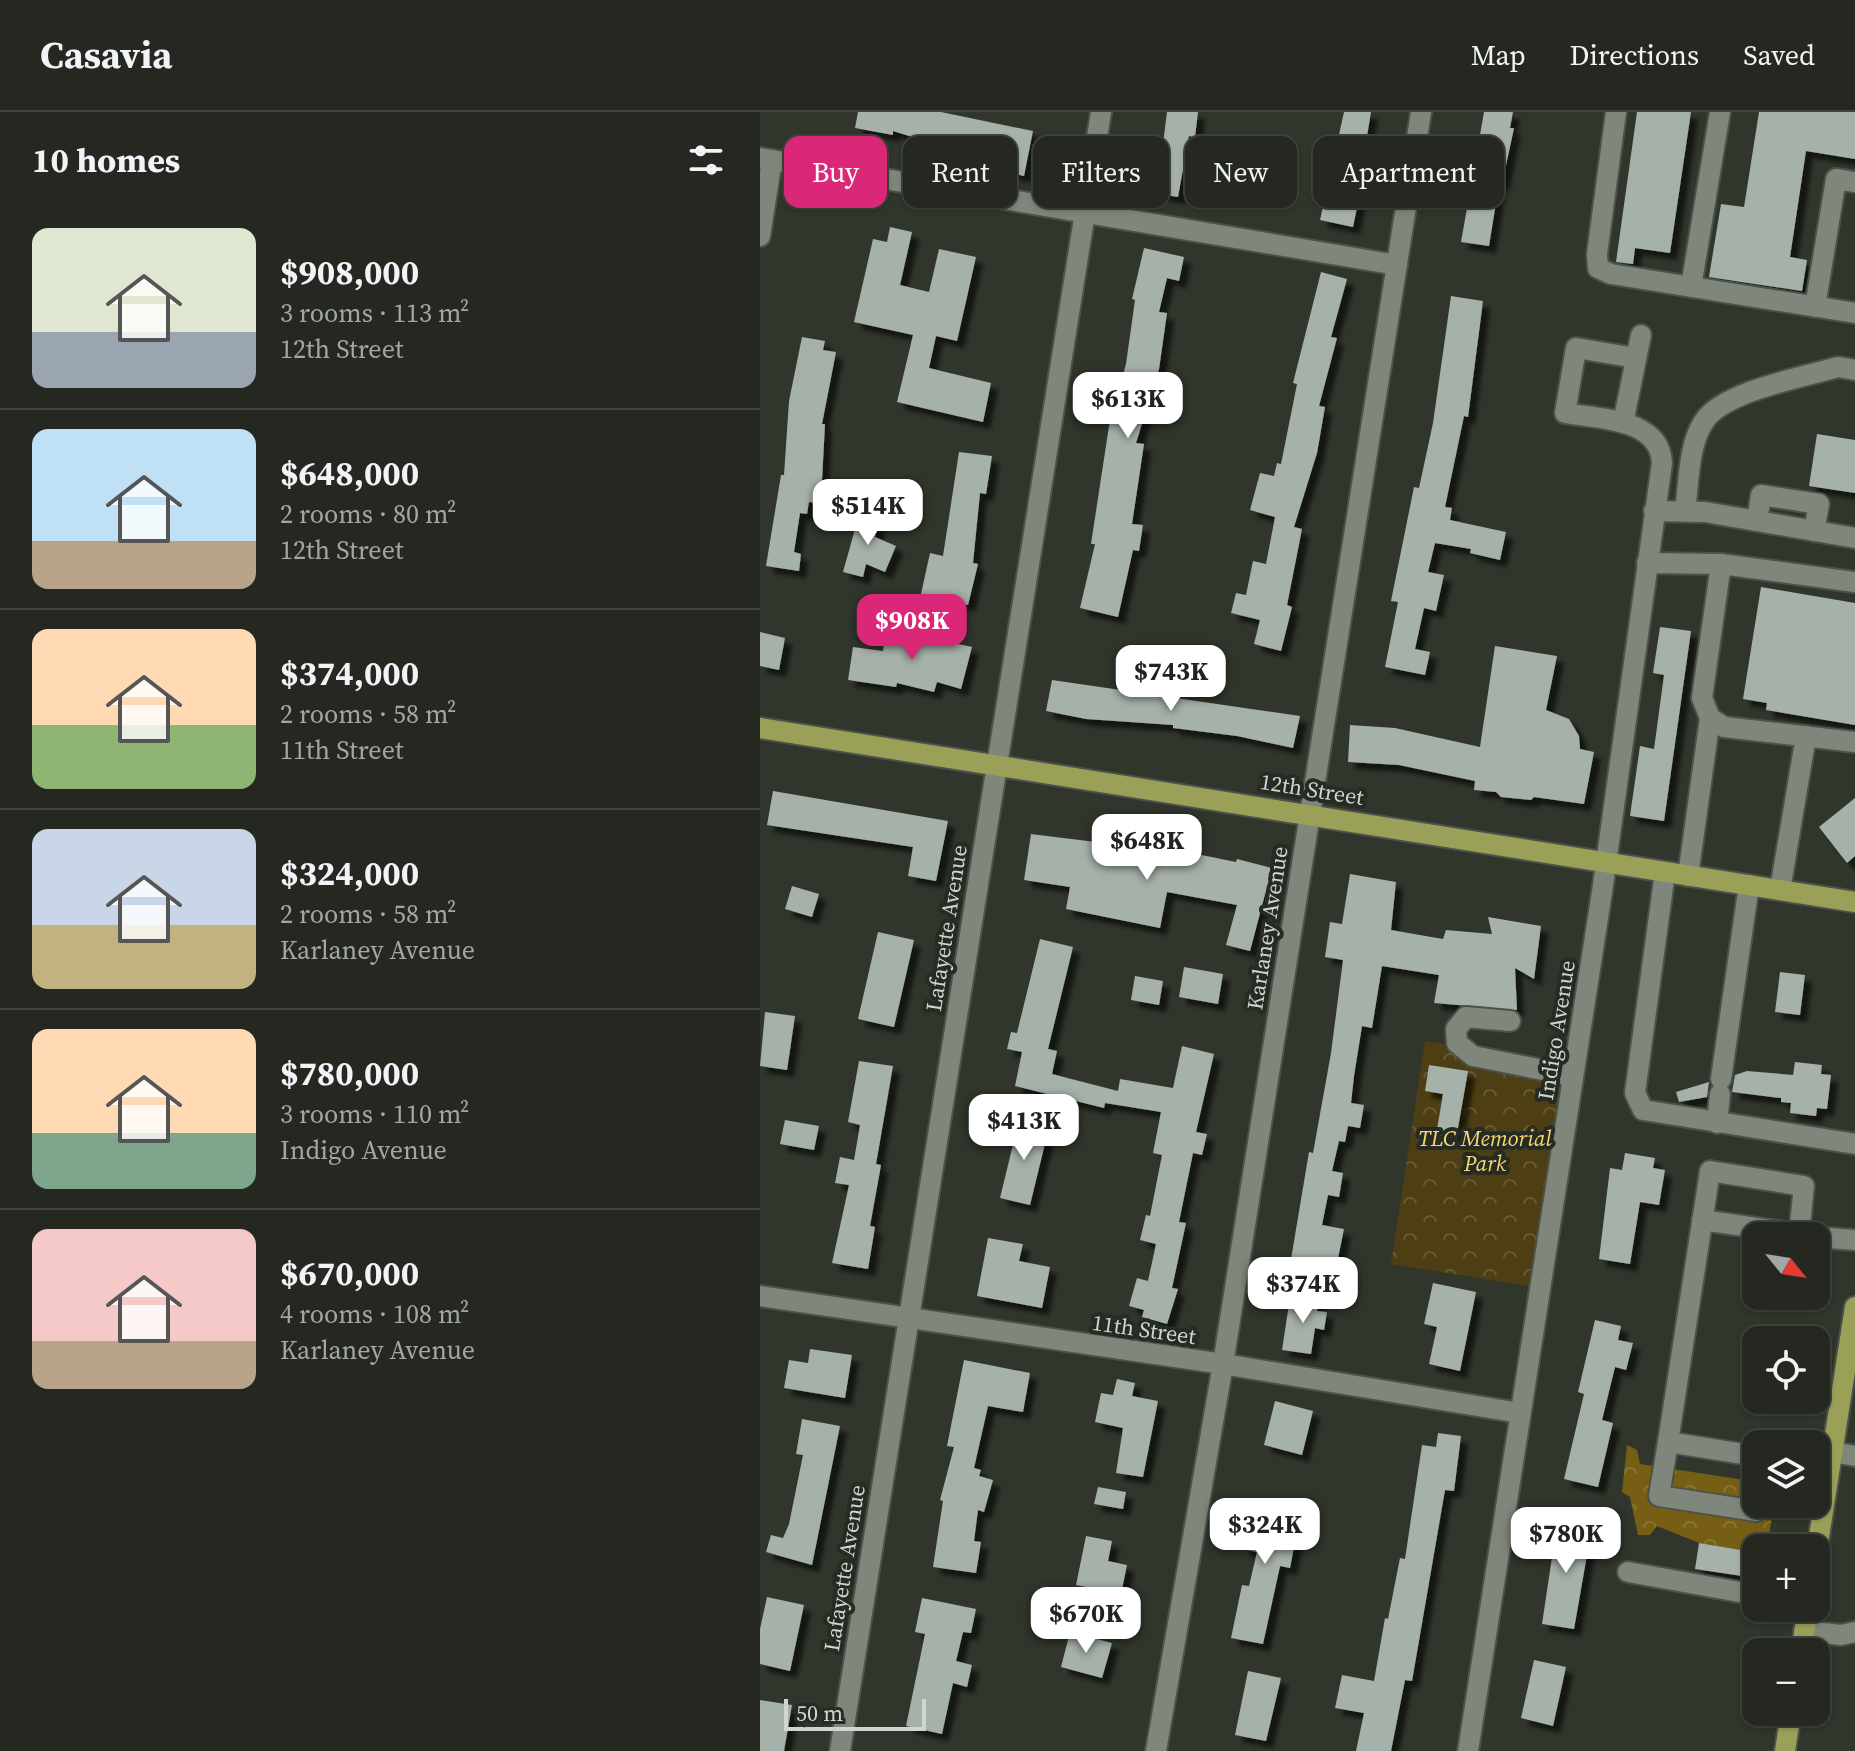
<!DOCTYPE html>
<html lang="en">
<head>
<meta charset="utf-8">
<style>
  :root { --surface:#242821; --page:#2c302a; --text:#f1f3f6; --muted:#a3a6a5; --line:#41443f; --accent:#db2777 }
  body { margin:0; font-family:"Source Serif 4",serif; background:var(--page); color:var(--text); height:100vh; display:flex; flex-direction:column; font-size:30px; white-space:nowrap }
  * { box-sizing:border-box; margin:0 }
  p { font-size:26px; color:var(--muted) }
  .icon { flex:none; width:44px; height:44px; fill:none; stroke:currentColor; stroke-width:2; stroke-linecap:round; stroke-linejoin:round }
  .map { position:relative; flex:1; overflow:hidden }
  .drawer { display:flex; flex-direction:column; background:var(--surface); width:760px }
  .drawer>* { flex:none }
  .guide { position:absolute; left:24px; top:24px; width:760px; height:72px; display:flex; gap:16px }
  .needle { width:52px; rotate:120deg }
  .tools { position:absolute; left:982px; top:1110px; display:grid; gap:16px }
  .tools a { display:grid; place-items:center; width:88px; height:88px; border-radius:16px; background:var(--surface); box-shadow:0 2px 6px #0004,0 0 0 2px var(--line); font-size:40px }
  .scale { position:absolute; left:24px; bottom:20px; width:142px; box-sizing:border-box; padding-left:8px; border:4px solid #d1d5cf; border-top:0; font-size:22px; line-height:28px; white-space:nowrap; color:#d1d5cf; -webkit-text-stroke:6px #262c23; paint-order:stroke }
  .price { position:absolute; translate:-50% -68px; padding:0 18px; border-radius:16px; background:#fff; color:#222; font-size:26px; line-height:52px; filter:drop-shadow(0 2px 4px #0008) }
  .price::after { content:''; position:absolute; left:50%; top:48px; width:24px; height:18px; margin-left:-12px; background:inherit; clip-path:polygon(0 0,100% 0,50% 100%) }
  .price.current { background:var(--accent); color:#fff }
  ul { padding:0; list-style:none }
  li { display:flex; align-items:center; gap:24px; height:200px; padding:0 32px }
  li+li { border-top:2px solid var(--line) }
  li span { display:grid; place-items:center; flex:none; width:224px; height:160px; border-radius:16px; color:#555 }
  li>.icon { margin-inline-start:auto }
  span .icon { width:96px; height:96px; fill:#fffc; stroke-width:1 }
  li b { font-size:34px }
  h2 { display:flex; justify-content:space-between; align-items:center; height:96px; padding:0 32px; font-size:34px }
  .pill { padding:0 28px; border-radius:16px; background:var(--surface); box-shadow:0 2px 6px #0004,0 0 0 2px var(--line); font-size:28px; line-height:72px }
  .pill.current { background:var(--accent); color:#fff }
  header { display:flex; align-items:center; gap:48px; box-sizing:border-box; height:112px; padding:0 40px; background:var(--surface); border-bottom:2px solid var(--line) }
  header strong { font-size:38px }
  nav { display:flex; gap:44px; margin-inline-start:auto; font-size:28px }
  main { display:flex; flex:1; min-height:0 }
  .map>svg:first-child { display:block }
  .forest { fill:url(#forest-crowns) }
  .park { fill:url(#park-crowns) }
  .building { fill:#a6b1a9; filter:url(#shadow) }
  .lines { fill:none; stroke-linecap:round; stroke-linejoin:round }
  .minor-casing { stroke:#4c5149; stroke-width:24 }
  .major-casing { stroke:#4c5149; stroke-width:24 }
  .minor { stroke:#7f867b; stroke-width:20 }
  .major { stroke:#9ba059; stroke-width:20 }
  .labels { text-anchor:middle; stroke-width:8; stroke-linejoin:round; paint-order:stroke }
  .street-label { font-size:22px; fill:#d1d5cf; stroke:#262c23 }
  .park-label { font-size:22px; font-style:italic; fill:#f8d674; stroke:#262c23 }
</style>
</head>
<body>
<header>
<strong>Casavia</strong>
<nav><a>Map</a><a>Directions</a><a>Saved</a></nav>
</header>
<main>
<section class="drawer">
<h2>10 homes<svg class="icon" aria-label="filters" viewBox="0 0 24 24"><path d="M4 7h16M4 17h16"/><circle cx="9" cy="7" r="2"/><circle cx="15" cy="17" r="2"/></svg></h2>
<ul>
<li><span style="background:linear-gradient(#dfe7d0 65%,#9aa5b1 0)"><svg class="icon" aria-label="home" viewBox="0 0 24 24"><path d="M3 11l9-7 9 7M6 9v11h12V9"/></svg></span><div><b>$908,000</b><p>3 rooms · 113 m²</p><p>12th Street</p></div></li>
<li><span style="background:linear-gradient(#bfe0f5 70%,#b9a48a 0)"><svg class="icon" aria-label="home" viewBox="0 0 24 24"><path d="M3 11l9-7 9 7M6 9v11h12V9"/></svg></span><div><b>$648,000</b><p>2 rooms · 80 m²</p><p>12th Street</p></div></li>
<li><span style="background:linear-gradient(#ffd9b3 60%,#8fb573 0)"><svg class="icon" aria-label="home" viewBox="0 0 24 24"><path d="M3 11l9-7 9 7M6 9v11h12V9"/></svg></span><div><b>$374,000</b><p>2 rooms · 58 m²</p><p>11th Street</p></div></li>
<li><span style="background:linear-gradient(#c9d6e8 60%,#c2b280 0)"><svg class="icon" aria-label="home" viewBox="0 0 24 24"><path d="M3 11l9-7 9 7M6 9v11h12V9"/></svg></span><div><b>$324,000</b><p>2 rooms · 58 m²</p><p>Karlaney Avenue</p></div></li>
<li><span style="background:linear-gradient(#ffd9b3 65%,#7fa58c 0)"><svg class="icon" aria-label="home" viewBox="0 0 24 24"><path d="M3 11l9-7 9 7M6 9v11h12V9"/></svg></span><div><b>$780,000</b><p>3 rooms · 110 m²</p><p>Indigo Avenue</p></div></li>
<li><span style="background:linear-gradient(#f6c9c9 70%,#b9a48a 0)"><svg class="icon" aria-label="home" viewBox="0 0 24 24"><path d="M3 11l9-7 9 7M6 9v11h12V9"/></svg></span><div><b>$670,000</b><p>4 rooms · 108 m²</p><p>Karlaney Avenue</p></div></li>
</ul>
</section>
<div class="map">
<svg width="1095" height="1639" viewBox="0 0 1095 1639">
  <defs>
    <pattern id="forest-crowns" width="20" height="18" patternUnits="userSpaceOnUse" patternTransform="scale(2)"><rect width="20" height="18" fill="#765f14"/><path d="M2 6a3 3 0 1 1 6 0M12 15a3 3 0 1 1 6 0" fill="none" stroke="#887535"/></pattern>
    <pattern id="park-crowns" width="20" height="18" patternUnits="userSpaceOnUse" patternTransform="scale(2)"><rect width="20" height="18" fill="#4d3e13"/><path d="M2 6a3 3 0 1 1 6 0M12 15a3 3 0 1 1 6 0" fill="none" stroke="#665934"/></pattern>
    <filter id="shadow"><feDropShadow dx="7" dy="7" stdDeviation="2" flood-color="#0009"/></filter>
  </defs>
  <rect width="100%" height="100%" fill="#30362c"/>
  <polygon class="forest" points="867,1333 877,1338 880,1352 991,1369 990,1385 996,1387 996,1392 1014,1392 1007,1436 993,1440 939,1431 897,1414 890,1423 878,1423 870,1385 862,1380"/>
  <polygon class="park" points="665,929 815,953 780,1176 631,1152"/>
  <g class="building">
    <polygon points="98,0 181,0 273,19 264,64 229,56 234,32 174,23 172,31 133,19 133,23 95,16"/>
    <polygon points="407,0 438,0 435,25 429,24 418,85 386,80 395,31 403,32"/>
    <polygon points="584,0 611,0 601,60 604,61 593,115 560,108"/>
    <polygon points="724,0 753,0 750,16 754,16 742,72 739,72 729,134 701,130"/>
    <polygon points="877,0 931,0 910,141 875,136 873,152 856,150"/>
    <polygon points="999,0 1095,0 1095,47 1046,39 1030,145 1047,148 1042,179 949,165 961,92 984,95"/>
    <polygon points="473,41 497,46 494,63 469,58"/>
    <polygon points="130,115 152,120 140,173 169,180 179,137 216,145 197,229 176,224 169,256 231,271 223,310 137,290 153,223 94,210 113,127 127,130"/>
    <polygon points="384,136 424,145 419,169 407,166 399,200 407,201 399,257 376,331 384,332 372,412 383,413 379,439 373,438 358,505 320,496 335,432 331,432 349,314 366,252 375,188 372,187"/>
    <polygon points="561,160 587,167 571,225 577,226 559,294 565,295 557,341 534,415 542,417 527,493 532,495 521,539 494,532 500,508 471,501 476,481 486,483 493,449 506,452 515,405 490,398 500,361 514,364 517,351 521,352 537,272 533,271"/>
    <polygon points="691,184 723,189 708,305 704,304 685,395 692,396 690,408 746,420 740,448 710,441 711,437 675,431 668,460 684,463 676,499 664,496 655,537 670,540 665,563 625,555 638,490 631,489 654,375 659,376 673,311"/>
    <polygon points="42,225 65,229 63,238 76,240 62,312 65,312 62,368 66,369 62,392 49,390 47,402 40,401 34,440 41,442 39,459 6,454 21,363 24,363 29,289"/>
    <polygon points="1057,322 1095,328 1095,381 1049,374"/>
    <polygon points="199,340 232,344 226,382 220,381 213,451 218,452 208,493 161,482 170,441 183,444"/>
    <polygon points="100,399 120,404 115,425 136,434 125,460 106,452 103,465 83,460"/>
    <polygon points="1001,475 1095,491 1095,613 1006,598 1007,591 983,587"/>
    <polygon points="165,514 188,520 185,529 212,535 201,577 177,570 174,580 137,571 136,575 88,568 93,535 123,539 125,522 162,527"/>
    <polygon points="900,515 931,519 904,709 870,704 880,634 894,637 904,563 893,561"/>
    <polygon points="0,520 25,526 19,558 0,554"/>
    <polygon points="735,534 797,544 786,598 809,607 819,624 820,637 834,640 824,692 774,685 771,688 741,685 736,680 714,678 715,669 639,653 588,650 590,613 635,616 720,635"/>
    <polygon points="292,568 540,604 533,636 477,624 413,616 413,613 326,607 286,599"/>
    <polygon points="13,679 188,709 176,769 148,764 153,735 7,713"/>
    <polygon points="1095,686 1095,744 1087,751 1059,715"/>
    <polygon points="271,722 376,735 426,746 427,740 476,750 477,747 512,756 490,839 466,833 477,793 407,780 400,816 306,797 310,775 264,768"/>
    <polygon points="590,762 636,770 631,818 683,827 686,818 732,822 728,805 781,814 774,867 755,856 757,898 674,891 679,863 622,854 612,916 602,914 594,964 591,991 604,993 600,1016 588,1014 585,1030 579,1029 572,1059 583,1061 579,1085 568,1083 562,1113 584,1117 576,1156 531,1147 549,1040 553,1041 571,941 583,848 565,845 570,810 582,812"/>
    <polygon points="32,774 59,782 52,805 25,797"/>
    <polygon points="118,820 154,828 134,915 98,907"/>
    <polygon points="280,827 313,835 288,937 297,939 292,962 358,979 360,967 413,976 422,934 454,942 436,1020 447,1022 442,1043 433,1041 419,1110 426,1111 412,1176 418,1177 407,1212 382,1205 384,1198 369,1194 377,1166 388,1169 396,1132 380,1128 386,1103 390,1104 402,1043 393,1041 401,1000 345,991 344,996 255,974 262,940 247,937 251,920 257,921"/>
    <polygon points="424,855 463,862 458,892 419,885"/>
    <polygon points="1020,860 1045,863 1040,903 1015,900"/>
    <polygon points="375,864 403,869 399,893 371,888"/>
    <polygon points="5,900 35,904 27,958 0,954"/>
    <polygon points="99,949 133,954 116,1052 121,1053 110,1114 115,1115 108,1157 72,1151 89,1073 75,1071 80,1045 94,1048 100,1013 88,1010"/>
    <polygon points="1035,950 1062,953 1061,962 1071,963 1067,997 1057,996 1056,1004 1030,1001 1031,991 1021,990 1021,986 972,980 975,963 987,959 1033,963"/>
    <polygon points="669,953 708,959 696,1027 676,1023 683,982 665,979"/>
    <polygon points="949,970 947,985 919,990 916,980"/>
    <polygon points="25,1008 59,1014 54,1038 20,1032"/>
    <polygon points="259,1008 289,1015 270,1093 240,1086"/>
    <polygon points="865,1041 895,1046 893,1056 905,1058 899,1093 880,1090 870,1152 839,1147 850,1056 862,1058"/>
    <polygon points="228,1126 263,1132 259,1149 290,1155 282,1196 217,1184"/>
    <polygon points="673,1171 716,1180 700,1259 669,1252 677,1215 664,1212"/>
    <polygon points="542,1182 560,1184 557,1199 567,1200 564,1218 555,1216 551,1242 522,1238 529,1192 540,1193"/>
    <polygon points="835,1208 861,1214 858,1228 873,1231 866,1258 855,1255 842,1308 853,1311 838,1375 804,1367 824,1282 818,1280"/>
    <polygon points="50,1237 92,1243 85,1286 24,1276 29,1248 48,1251"/>
    <polygon points="204,1248 270,1261 263,1300 228,1294 214,1356 221,1358 219,1364 233,1368 224,1400 218,1398 214,1429 221,1430 216,1461 173,1455 183,1389 180,1388 194,1335 187,1334"/>
    <polygon points="357,1267 375,1271 372,1284 398,1289 383,1365 356,1361 363,1316 335,1310 341,1281 353,1283"/>
    <polygon points="515,1289 553,1299 542,1343 504,1333"/>
    <polygon points="42,1307 80,1314 52,1453 6,1440 11,1423 23,1426 29,1412 43,1343 36,1342"/>
    <polygon points="678,1321 701,1324 694,1379 685,1378 652,1569 645,1568 631,1639 596,1639 604,1601 575,1596 582,1563 614,1569 625,1506 628,1507 640,1446 645,1447 662,1333 676,1335"/>
    <polygon points="338,1375 366,1380 363,1397 334,1392"/>
    <polygon points="503,1387 542,1394 530,1456 520,1454 503,1532 471,1526 482,1473 489,1474 497,1440 483,1437 491,1400 500,1402"/>
    <polygon points="798,1405 814,1408 813,1417 831,1420 814,1517 782,1512"/>
    <polygon points="326,1424 352,1429 348,1449 367,1453 361,1482 316,1473"/>
    <polygon points="939,1431 993,1440 989,1465 935,1457"/>
    <polygon points="7,1485 44,1493 30,1559 0,1552 0,1517"/>
    <polygon points="162,1486 216,1497 211,1521 203,1520 196,1549 212,1553 207,1575 193,1571 182,1622 146,1614 165,1522 155,1520"/>
    <polygon points="310,1520 352,1531 342,1566 301,1555"/>
    <polygon points="774,1548 806,1555 793,1614 761,1606"/>
    <polygon points="488,1559 521,1566 506,1629 475,1623"/>
    <polygon points="0,1588 32,1593 24,1639 0,1639"/>
  </g>
  <g class="lines">
    <defs>
      <g id="minor">
        <polyline points="856,0 837,142 838,156 851,162 1095,201"/>
        <polyline points="0,46 637,153"/>
        <polyline points="0,124 12,48"/>
        <polyline points="931,175 960,0"/>
        <polyline points="1055,195 1076,67 1095,70"/>
        <polyline points="863,311 881,223"/>
        <polyline points="894,399 945,400 1095,426"/>
        <path d="M 925,399 C 929,372 928,331 945,308 C 965,279 1044,265 1078,255 L 1095,258"/>
        <polyline points="997,409 1001,383 1059,392 1054,419"/>
        <polyline points="887,451 961,452 1095,470"/>
        <polyline points="961,452 942,586 950,606 964,615 1095,630"/>
        <polyline points="905,760 875,981 883,998 1095,1032"/>
        <polyline points="928,764 950,606"/>
        <polyline points="1020,778 1046,624"/>
        <polyline points="750,909 706,905 696,917 697,931 713,944 813,964"/>
        <polyline points="961,967 989,773"/>
        <polyline points="957,1011 960,982"/>
        <polyline points="942,1108 1039,1122 1044,1074 950,1059 908,1330 996,1344"/>
        <polyline points="1056,1125 1095,1128"/>
        <polyline points="0,1184 463,1252 760,1301"/>
        <polyline points="908,1330 899,1384 996,1399 997,1392"/>
        <polyline points="1072,1340 1095,1344"/>
        <polyline points="868,1460 996,1483"/>
        <polyline points="1044,1519 1081,1523 1095,1520"/>
        <polyline points="80,1639 341,0"/>
        <polyline points="396,1639 463,1252 661,0"/>
        <path d="M 708,1639 L 842,780 L 902,351 C 900,306 838,307 805,301 L 816,236 L 876,246"/>
      </g>
      <g id="major">
        <polyline points="0,616 1095,790"/>
        <polyline points="1056,1444 1095,1195"/>
        <polyline points="1041,1540 1048,1496"/>
        <polyline points="1025,1639 1031,1600"/>
      </g>
    </defs>
    <use href="#minor" class="minor-casing"/>
    <use href="#major" class="major-casing"/>
    <use href="#minor" class="minor"/>
    <use href="#major" class="major"/>
  </g>
  <g class="labels">
    <g class="street-label">
      <text transform="translate(552 677) rotate(9)" y="8">12th Street</text>
      <text transform="translate(186 816) rotate(-81)" y="8">Lafayette Avenue</text>
      <text transform="translate(507 816) rotate(-81)" y="8">Karlaney Avenue</text>
      <text transform="translate(796 918) rotate(-81)" y="8">Indigo Avenue</text>
      <text transform="translate(384 1217) rotate(8)" y="8">11th Street</text>
      <text transform="translate(84 1456) rotate(-81)" y="8">Lafayette Avenue</text>
    </g>
    <g class="park-label">
      <text x="725" y="1034">TLC Memorial<tspan x="725" dy="25">Park</tspan></text>
    </g>
  </g>
</svg>
<div class="tools">
<a><svg class="needle" viewBox="-14 -14 28 28"><path d="M0-13l5 13h-10z" fill="#e53935"/><path d="M0 13l5-13h-10z" fill="#a3a6a5"/></svg></a>
<a><svg class="icon" aria-label="locate" viewBox="0 0 24 24"><circle cx="12" cy="12" r="6"/><path d="M12 2v4M12 18v4M2 12h4M18 12h4"/></svg></a>
<a><svg class="icon" aria-label="layers" viewBox="0 0 24 24"><path d="M12 4l9 5-9 5-9-5zM3 14l9 5 9-5"/></svg></a>
<a>+</a>
<a>−</a>
</div>
<div class="scale">50 m</div>
<b class="price" style="left:368px;top:328px">$613K</b>
<b class="price" style="left:108px;top:435px">$514K</b>
<b class="price current" style="left:152px;top:550px">$908K</b>
<b class="price" style="left:411px;top:601px">$743K</b>
<b class="price" style="left:387px;top:770px">$648K</b>
<b class="price" style="left:264px;top:1050px">$413K</b>
<b class="price" style="left:543px;top:1213px">$374K</b>
<b class="price" style="left:505px;top:1454px">$324K</b>
<b class="price" style="left:806px;top:1463px">$780K</b>
<b class="price" style="left:326px;top:1543px">$670K</b>
<div class="guide">
<a class="pill current">Buy</a>
<a class="pill">Rent</a>
<a class="pill">Filters</a>
<a class="pill">New</a>
<a class="pill">Apartment</a>
</div>
</div>
</main>
</body>
</html>
